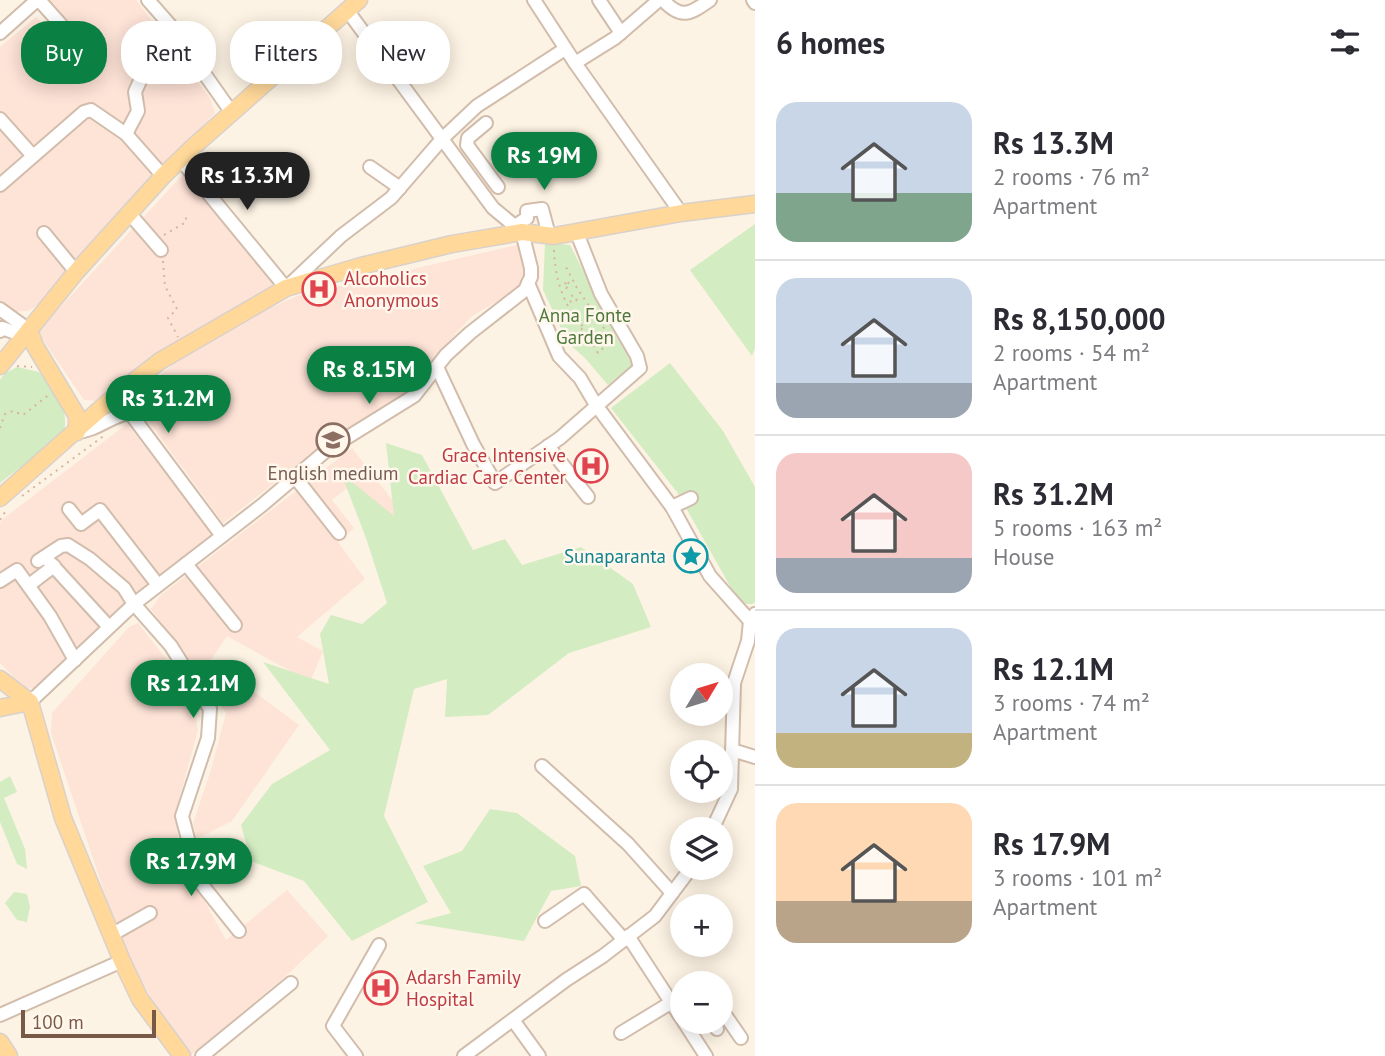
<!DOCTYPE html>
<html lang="en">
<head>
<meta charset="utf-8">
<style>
  :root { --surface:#fff; --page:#f7f7f7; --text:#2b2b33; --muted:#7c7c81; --line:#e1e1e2; --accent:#0b8043 }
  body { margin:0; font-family:"PT Sans",sans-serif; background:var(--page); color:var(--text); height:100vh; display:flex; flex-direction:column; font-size:26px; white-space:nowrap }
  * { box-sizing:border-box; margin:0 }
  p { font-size:23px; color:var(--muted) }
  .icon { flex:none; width:38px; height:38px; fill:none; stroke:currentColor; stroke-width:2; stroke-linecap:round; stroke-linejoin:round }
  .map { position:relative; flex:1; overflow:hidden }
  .side { display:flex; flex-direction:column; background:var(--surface); width:630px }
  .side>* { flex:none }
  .guide { position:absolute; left:21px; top:21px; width:628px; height:63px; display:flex; gap:14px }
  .needle { width:46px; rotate:52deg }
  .tools { position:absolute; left:670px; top:663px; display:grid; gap:14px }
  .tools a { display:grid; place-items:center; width:63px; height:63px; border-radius:50%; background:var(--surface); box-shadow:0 4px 18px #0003; font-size:35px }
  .scale { position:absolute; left:21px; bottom:18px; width:135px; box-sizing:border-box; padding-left:7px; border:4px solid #785948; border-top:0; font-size:19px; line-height:24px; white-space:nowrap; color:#785948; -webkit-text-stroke:5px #fff7ec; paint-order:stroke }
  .price { position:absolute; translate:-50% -60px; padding:0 16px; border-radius:24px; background:var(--accent); color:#fff; font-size:23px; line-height:46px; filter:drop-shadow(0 2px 4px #0008) }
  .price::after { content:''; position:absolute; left:50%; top:42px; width:21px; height:16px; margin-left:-10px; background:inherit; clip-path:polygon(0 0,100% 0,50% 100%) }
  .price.active { background:#222; color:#fff }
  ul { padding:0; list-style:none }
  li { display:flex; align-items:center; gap:21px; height:175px; padding:0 21px }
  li+li { border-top:2px solid var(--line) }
  li span { display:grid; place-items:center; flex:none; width:196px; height:140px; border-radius:21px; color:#555 }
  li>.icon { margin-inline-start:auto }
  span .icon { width:84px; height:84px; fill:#fffc; stroke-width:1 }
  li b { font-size:30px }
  h2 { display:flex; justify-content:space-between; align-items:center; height:84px; padding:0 21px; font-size:30px }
  .chip { padding:0 24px; border-radius:28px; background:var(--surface); box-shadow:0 4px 18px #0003; font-size:24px; line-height:63px }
  .chip.active { background:var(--accent); color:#fff }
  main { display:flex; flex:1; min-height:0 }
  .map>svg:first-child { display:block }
  .commercial { fill:#fee3d7 }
  .green { fill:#d3ecc2 }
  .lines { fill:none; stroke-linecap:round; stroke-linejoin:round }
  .minor-casing { stroke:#d2bdac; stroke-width:16 }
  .major-casing { stroke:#d9d1cc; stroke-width:19 }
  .path { stroke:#dab49d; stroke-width:2; stroke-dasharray:2 5; stroke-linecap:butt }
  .minor { stroke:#fff; stroke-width:12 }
  .major { stroke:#ffd89a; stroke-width:16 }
  .labels { text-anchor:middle; stroke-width:5; stroke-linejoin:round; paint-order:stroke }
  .health-label { font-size:19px; fill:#be3a42; stroke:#fff7ec; text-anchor:start }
  .park-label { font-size:19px; fill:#4f783c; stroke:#fff7ec }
  .education-label { font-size:19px; fill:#785e54; stroke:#fff7ec }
  .culture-label { font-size:19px; fill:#0d838f; stroke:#fff7ec; text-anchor:end }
</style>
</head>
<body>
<main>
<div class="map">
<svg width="755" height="1056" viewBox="0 0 755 1056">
  <rect width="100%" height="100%" fill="#fdf3e4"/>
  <g class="commercial">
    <polygon points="50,0 136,0 210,98 215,113 163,167 133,134 99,107 87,105 0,179 0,47 36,17 82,65 91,59 44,5"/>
    <polygon points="92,114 158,175 35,307 28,311 13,312 0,302 0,193 80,120"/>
    <polygon points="186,171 275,283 97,401 84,400 39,334 41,328"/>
    <polygon points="521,244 527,276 522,287 472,316 433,358 409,393 318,449 223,523 132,399 178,360 259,313 297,296"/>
    <polygon points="127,424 215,536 158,577 107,511 97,519 151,587 37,688 25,689 0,663 0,524 3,519"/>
    <polygon points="352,448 400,510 382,524 351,485 332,500 354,528 338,542 365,579 297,637 323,651 310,682 227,636 211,660 299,725 232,821 197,839 193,823 211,770 226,713 151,609 161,595"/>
    <polygon points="138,623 190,690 198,730 175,814 181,859 226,940 287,890 328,936 288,974 191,1055 159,1014 118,933 51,733 52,713 129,627"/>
  </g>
  <g class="green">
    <polygon points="755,224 755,348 752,356 690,270"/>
    <polygon points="545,243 570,245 617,338 635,363 608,385 585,358 568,343 543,290"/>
    <polygon points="670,363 723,431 755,487 755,601 753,604 746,604 735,595 677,492 611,408"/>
    <path d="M 17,367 L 39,372 C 53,391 70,408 64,433 L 0,483 L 0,380 L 4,374 Z"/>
    <polygon points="386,443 422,455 473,550 505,539 522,565 581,547 633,584 651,627 569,653 488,715 445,717 447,679 414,689 384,816 428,902 352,941 304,881 251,861 241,825 272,784 330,750 263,662 329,684 320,634 331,615 362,624 387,603 366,538 341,473 394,516"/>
    <polygon points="10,776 17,792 4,798 25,849 27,869 17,864 0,822 0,782"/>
    <polygon points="490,809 517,813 575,856 581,886 551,891 524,941 414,923 451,913 423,866 462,851"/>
    <polygon points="14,892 27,894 30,907 27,922 17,920 5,903"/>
  </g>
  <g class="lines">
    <defs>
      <g id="minor">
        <polyline points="39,0 80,46"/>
        <polyline points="148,0 170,25 232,113"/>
        <polyline points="534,0 575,63 681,213"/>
        <polyline points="599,0 621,33"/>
        <path d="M 663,0 C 681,20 690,14 710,0"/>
        <polyline points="753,0 755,3"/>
        <polyline points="0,33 37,0"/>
        <polyline points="575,63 615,38 659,0"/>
        <polyline points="0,119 33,156"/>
        <polyline points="486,123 468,138 467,145 498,187"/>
        <polyline points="126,134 138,111 135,92 143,74 183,44"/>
        <polyline points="180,159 286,288 341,236 391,198 443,138 477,106 565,49"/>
        <polyline points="370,167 400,188"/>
        <polyline points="0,185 84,112 91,110 126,134 163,176"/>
        <polyline points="129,213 161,250"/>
        <polyline points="515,226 527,218 527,211 542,209 549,235"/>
        <polyline points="44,233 76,272"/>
        <polyline points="528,283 559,356 580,378 596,405 672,507 710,576 750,621"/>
        <polyline points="0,309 29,330"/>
        <polyline points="0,331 2,328 24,336"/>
        <polyline points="437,367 473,444 495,483 560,438 640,368 637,356 601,294 577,233"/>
        <path d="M 77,432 C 97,431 111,415 130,413 L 222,536"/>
        <polyline points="548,446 588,497"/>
        <polyline points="295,477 339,533"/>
        <polyline points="672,507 691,498"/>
        <polyline points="69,509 81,524 100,510 158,585"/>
        <polyline points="45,557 109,627"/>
        <polyline points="38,561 61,546 68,545 90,559 124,588 134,604 171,646 210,709 208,738 182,816 199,881 239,931"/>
        <polyline points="186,564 235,625"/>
        <polyline points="0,581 17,570 50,616 75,660"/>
        <polyline points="33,582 54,566"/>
        <polyline points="30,702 134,604 261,506 327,450 414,396 446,355 470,333 525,290 531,277 531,268 522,232 493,208 347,10"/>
        <polyline points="732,750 755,757"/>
        <polyline points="542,766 628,844 672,893"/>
        <polyline points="712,830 731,789 734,683 748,641 750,621 755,614"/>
        <polyline points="545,921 584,894 624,940"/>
        <polyline points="111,935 150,913"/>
        <polyline points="628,936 682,1019"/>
        <polyline points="721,1009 741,1038"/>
        <polyline points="0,1015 122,961"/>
        <polyline points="513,1020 539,1056"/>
        <polyline points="684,1022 706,1056"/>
        <polyline points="712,1022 717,1029"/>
        <polyline points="621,1033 672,1002"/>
        <polyline points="202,1056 291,983"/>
        <polyline points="356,1056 333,1026 379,945"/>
        <polyline points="464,1056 566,980 603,956 655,916 691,868"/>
      </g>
      <g id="major">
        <polyline points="29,330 35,346 77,416 77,432"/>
        <polyline points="0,366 76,272 163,176 193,147 359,0"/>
        <polyline points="0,498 116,395 160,361 286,288 361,266 452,244 522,232 554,236 681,213 755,204"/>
        <polyline points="0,679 30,702 63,818 122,961 140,999 182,1056"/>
        <polyline points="0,708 30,702"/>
        <polyline points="0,1042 9,1056"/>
      </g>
    </defs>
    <use href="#minor" class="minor-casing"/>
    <use href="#major" class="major-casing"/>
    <g class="path">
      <polyline points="164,235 186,222 186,215"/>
      <path d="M 554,250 C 556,297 573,315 598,353 L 612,340 L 577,288 L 565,265"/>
      <polyline points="163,261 165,286 177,309 168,318 178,337"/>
      <polygon points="568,282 570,286 566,288 564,284"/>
      <circle cx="573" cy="299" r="3.5"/>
      <polyline points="581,326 596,316"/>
      <polyline points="17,366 32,367"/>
      <polyline points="0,428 5,414 13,411 23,415 50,394"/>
      <polyline points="22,496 105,435"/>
      <polyline points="0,520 7,509"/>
    </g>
    <use href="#minor" class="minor"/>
    <use href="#major" class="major"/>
  </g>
  <defs>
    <symbol id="hospital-ring" viewBox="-11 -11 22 22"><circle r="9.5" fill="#fff7ec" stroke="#e0444e" stroke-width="1.5"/><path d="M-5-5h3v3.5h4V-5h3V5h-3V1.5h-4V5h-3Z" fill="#e0444e"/></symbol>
    <symbol id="school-ring" viewBox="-11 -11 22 22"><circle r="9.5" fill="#fff7ec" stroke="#8d6e63" stroke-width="1.5"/><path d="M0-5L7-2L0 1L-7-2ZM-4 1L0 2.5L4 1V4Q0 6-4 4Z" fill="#8d6e63"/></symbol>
    <symbol id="sight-ring" viewBox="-11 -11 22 22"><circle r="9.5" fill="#fff7ec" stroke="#0f9aa8" stroke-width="1.5"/><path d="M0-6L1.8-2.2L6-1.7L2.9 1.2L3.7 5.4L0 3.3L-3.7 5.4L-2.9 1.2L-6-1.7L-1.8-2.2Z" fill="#0f9aa8"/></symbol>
  </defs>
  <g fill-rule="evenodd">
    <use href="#hospital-ring" x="300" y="270" width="38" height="38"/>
    <use href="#school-ring" x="314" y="421" width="38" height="38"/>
    <use href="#hospital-ring" x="572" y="447" width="38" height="38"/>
    <use href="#sight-ring" x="672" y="537" width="38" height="38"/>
    <use href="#hospital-ring" x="362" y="969" width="38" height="38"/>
  </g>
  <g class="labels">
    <g class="health-label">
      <text x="344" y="285">Alcoholics<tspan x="344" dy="22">Anonymous</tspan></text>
      <text x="566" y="462" text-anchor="end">Grace Intensive<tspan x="566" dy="22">Cardiac Care Center</tspan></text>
      <text x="406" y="984">Adarsh Family<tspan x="406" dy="22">Hospital</tspan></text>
    </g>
    <g class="park-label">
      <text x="585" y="322">Anna Fonte<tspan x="585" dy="22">Garden</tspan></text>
    </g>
    <g class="education-label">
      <text x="333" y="480">English medium</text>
    </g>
    <g class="culture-label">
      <text x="666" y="563">Sunaparanta</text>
    </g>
  </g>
</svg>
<div class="tools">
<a><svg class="needle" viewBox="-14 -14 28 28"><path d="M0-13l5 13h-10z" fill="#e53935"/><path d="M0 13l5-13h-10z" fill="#7c7c81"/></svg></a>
<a><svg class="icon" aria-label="locate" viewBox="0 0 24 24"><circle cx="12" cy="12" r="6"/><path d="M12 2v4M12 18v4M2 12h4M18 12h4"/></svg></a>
<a><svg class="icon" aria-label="layers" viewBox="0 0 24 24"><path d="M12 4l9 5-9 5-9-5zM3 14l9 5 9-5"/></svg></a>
<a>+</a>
<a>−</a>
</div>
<div class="scale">100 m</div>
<b class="price" style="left:544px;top:192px">Rs 19M</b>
<b class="price active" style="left:247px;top:212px">Rs 13.3M</b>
<b class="price" style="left:369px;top:406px">Rs 8.15M</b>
<b class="price" style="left:168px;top:435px">Rs 31.2M</b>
<b class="price" style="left:193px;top:720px">Rs 12.1M</b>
<b class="price" style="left:191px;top:898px">Rs 17.9M</b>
<div class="guide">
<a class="chip active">Buy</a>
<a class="chip">Rent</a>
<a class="chip">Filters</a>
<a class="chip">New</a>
</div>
</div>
<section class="side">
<h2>6 homes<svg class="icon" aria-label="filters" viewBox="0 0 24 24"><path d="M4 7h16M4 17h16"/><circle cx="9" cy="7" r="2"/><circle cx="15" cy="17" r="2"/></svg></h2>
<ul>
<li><span style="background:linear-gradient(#c9d6e8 65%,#7fa58c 0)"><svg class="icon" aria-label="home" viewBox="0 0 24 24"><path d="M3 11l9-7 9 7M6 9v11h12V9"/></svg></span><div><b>Rs 13.3M</b><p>2 rooms · 76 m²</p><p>Apartment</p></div></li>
<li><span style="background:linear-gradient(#c9d6e8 75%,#9aa5b1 0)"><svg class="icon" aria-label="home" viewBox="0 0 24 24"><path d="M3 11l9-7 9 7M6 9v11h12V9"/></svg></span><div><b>Rs 8,150,000</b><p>2 rooms · 54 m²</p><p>Apartment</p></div></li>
<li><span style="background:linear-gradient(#f6c9c9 75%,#9aa5b1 0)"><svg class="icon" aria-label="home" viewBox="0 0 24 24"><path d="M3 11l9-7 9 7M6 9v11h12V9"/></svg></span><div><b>Rs 31.2M</b><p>5 rooms · 163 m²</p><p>House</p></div></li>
<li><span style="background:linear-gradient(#c9d6e8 75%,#c2b280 0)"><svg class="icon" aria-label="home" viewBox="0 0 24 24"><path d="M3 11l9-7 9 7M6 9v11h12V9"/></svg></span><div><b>Rs 12.1M</b><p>3 rooms · 74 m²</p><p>Apartment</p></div></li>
<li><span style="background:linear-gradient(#ffd9b3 70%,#b9a48a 0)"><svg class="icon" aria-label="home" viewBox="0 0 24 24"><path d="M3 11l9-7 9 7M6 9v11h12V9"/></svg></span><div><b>Rs 17.9M</b><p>3 rooms · 101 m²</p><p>Apartment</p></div></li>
</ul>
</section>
</main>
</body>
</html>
